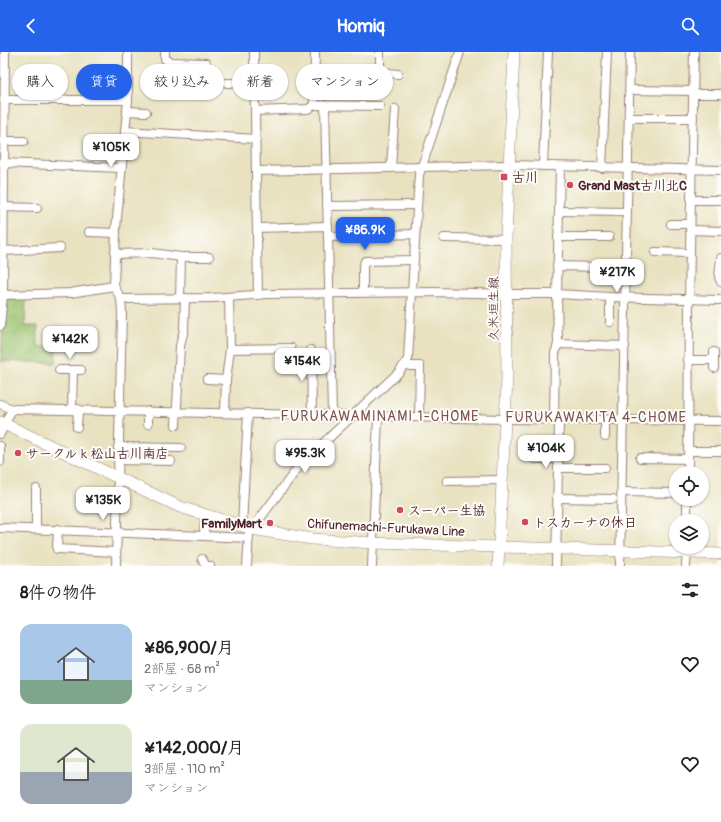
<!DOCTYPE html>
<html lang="ja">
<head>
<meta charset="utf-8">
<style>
  :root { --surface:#fff; --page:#f2f2f2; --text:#222; --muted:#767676; --accent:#2563eb }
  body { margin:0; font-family:Pangolin,"Klee One",sans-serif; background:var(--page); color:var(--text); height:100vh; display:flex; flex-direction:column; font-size:15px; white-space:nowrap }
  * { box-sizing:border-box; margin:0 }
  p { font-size:13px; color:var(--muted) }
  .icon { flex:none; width:22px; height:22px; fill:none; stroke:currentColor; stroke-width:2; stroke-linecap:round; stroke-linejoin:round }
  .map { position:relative; height:514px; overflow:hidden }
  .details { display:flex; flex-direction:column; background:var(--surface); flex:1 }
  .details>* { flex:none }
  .guide { position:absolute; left:12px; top:12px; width:400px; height:36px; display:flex; gap:8px }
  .fabs { position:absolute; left:669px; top:414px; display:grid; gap:8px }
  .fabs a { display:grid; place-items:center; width:40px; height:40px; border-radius:50%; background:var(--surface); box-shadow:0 1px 3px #0004; font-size:20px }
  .price { position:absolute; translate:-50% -34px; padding:0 9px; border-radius:8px; background:#fff; color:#222; font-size:13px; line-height:26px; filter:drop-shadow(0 1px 2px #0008) }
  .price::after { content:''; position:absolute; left:50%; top:24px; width:12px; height:9px; margin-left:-6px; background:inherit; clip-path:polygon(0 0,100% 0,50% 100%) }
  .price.selected { background:var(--accent); color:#fff }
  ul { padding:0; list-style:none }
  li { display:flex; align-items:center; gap:12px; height:100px; padding:0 20px }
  li span { display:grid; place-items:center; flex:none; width:112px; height:80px; border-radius:12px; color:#555 }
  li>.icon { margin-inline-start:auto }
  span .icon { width:48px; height:48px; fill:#fffc; stroke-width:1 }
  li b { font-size:17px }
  h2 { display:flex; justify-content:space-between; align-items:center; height:48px; padding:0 20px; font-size:17px }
  .chip { padding:0 14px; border-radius:18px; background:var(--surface); box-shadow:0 1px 3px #0004; font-size:14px; line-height:36px }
  .chip.selected { background:var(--accent); color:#fff }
  header { display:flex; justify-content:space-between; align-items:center; height:52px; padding:0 20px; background:var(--accent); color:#fff; font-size:18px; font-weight:700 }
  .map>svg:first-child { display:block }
  .park { fill:url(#park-crowns); stroke:#72704c }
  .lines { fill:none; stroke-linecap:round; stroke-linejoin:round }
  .street-casing { stroke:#998076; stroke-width:10 }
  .secondary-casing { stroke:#998076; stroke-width:12 }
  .street { stroke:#fff; stroke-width:8 }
  .secondary { stroke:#fff; stroke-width:11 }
  .poi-dot { fill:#d1495b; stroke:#fdfcf7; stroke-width:1.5 }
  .labels { text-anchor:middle; stroke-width:4; stroke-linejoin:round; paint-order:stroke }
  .poi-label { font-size:13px; font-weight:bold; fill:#4a1f2b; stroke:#fdfcf7; text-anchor:start }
  .street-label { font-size:13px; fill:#4a1f2b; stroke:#fdfcf7 }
  .neighbourhood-label { font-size:14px; letter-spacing:1px; fill:#7e5252; stroke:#fdfcf7 }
</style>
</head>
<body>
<header><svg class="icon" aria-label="back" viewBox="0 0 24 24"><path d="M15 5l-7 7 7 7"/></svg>Homiq<svg class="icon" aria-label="search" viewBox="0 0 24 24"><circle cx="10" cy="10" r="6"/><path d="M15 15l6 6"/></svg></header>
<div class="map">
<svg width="721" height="514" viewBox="0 0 721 514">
  <defs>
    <pattern id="park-crowns" width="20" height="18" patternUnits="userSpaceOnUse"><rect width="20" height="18" fill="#9ac16d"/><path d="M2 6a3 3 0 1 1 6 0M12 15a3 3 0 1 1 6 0" fill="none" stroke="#86a55f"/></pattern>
  </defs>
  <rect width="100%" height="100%" fill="#fdfcf7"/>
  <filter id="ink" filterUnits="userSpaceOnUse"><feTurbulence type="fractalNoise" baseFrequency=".025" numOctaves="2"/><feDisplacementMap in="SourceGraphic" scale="8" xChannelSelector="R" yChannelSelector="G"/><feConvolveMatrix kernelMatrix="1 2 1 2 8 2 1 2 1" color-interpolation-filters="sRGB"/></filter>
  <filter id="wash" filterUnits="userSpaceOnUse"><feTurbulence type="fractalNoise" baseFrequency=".012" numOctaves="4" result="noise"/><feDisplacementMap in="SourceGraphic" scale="16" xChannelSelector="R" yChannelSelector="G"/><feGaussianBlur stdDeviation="0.9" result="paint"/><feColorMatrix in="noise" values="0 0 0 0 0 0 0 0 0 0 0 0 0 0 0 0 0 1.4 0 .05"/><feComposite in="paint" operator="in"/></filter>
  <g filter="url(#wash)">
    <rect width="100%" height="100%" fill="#e8e2c0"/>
    <polygon class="park" points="5,245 26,245 25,274 38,274 38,295 56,295 56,311 1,309"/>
  </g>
  <g filter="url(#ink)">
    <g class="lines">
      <defs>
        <g id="street">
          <polyline points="165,0 165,7 171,10 206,11"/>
          <polyline points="254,0 258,243"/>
          <polyline points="315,0 314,53 380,54"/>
          <polyline points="380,20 398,22"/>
          <polyline points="314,21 380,20 380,0"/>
          <polyline points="227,31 254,32"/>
          <polyline points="631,38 693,39"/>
          <polyline points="693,42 721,42"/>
          <polyline points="4,48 128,48"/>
          <polyline points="325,53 332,363"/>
          <polyline points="127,59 146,60"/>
          <polyline points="255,59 308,57 314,53"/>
          <polyline points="630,66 693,66"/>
          <polyline points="125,79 256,87"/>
          <polyline points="3,89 24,89"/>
          <polyline points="3,111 121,116"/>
          <polyline points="543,114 548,0"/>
          <polyline points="391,116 395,57"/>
          <polyline points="602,116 607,0"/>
          <polyline points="256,119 508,113 721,118"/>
          <polyline points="691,148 721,148"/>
          <polyline points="327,154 416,153"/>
          <polyline points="3,155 37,156"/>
          <polyline points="559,159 627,160"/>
          <polyline points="671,172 690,172"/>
          <polyline points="257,176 328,174"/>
          <polyline points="690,178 721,179"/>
          <polyline points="89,180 116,181"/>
          <polyline points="328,185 414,182"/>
          <polyline points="558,185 609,185"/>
          <polyline points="444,186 506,187"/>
          <polyline points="3,199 60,196"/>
          <polyline points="655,200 690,201"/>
          <polyline points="115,202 152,201 181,205 209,205"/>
          <polyline points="721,206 719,225 721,230"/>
          <polyline points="557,214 599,215"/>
          <polyline points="363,240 363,215 365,209 413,208"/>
          <polyline points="3,243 70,241 114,234"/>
          <polyline points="610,245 610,270"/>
          <polyline points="180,246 181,205"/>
          <polyline points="121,247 212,246 268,242 434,240 512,242 557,242 610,245 721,248"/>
          <polyline points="0,274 3,243 5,0"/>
          <polyline points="558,292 625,294"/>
          <polyline points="230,297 291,296"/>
          <polyline points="311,298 312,362"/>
          <polyline points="688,308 714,308"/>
          <polyline points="405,312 410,314 420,314 419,365"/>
          <polyline points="714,316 714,300"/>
          <polyline points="59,318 81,318"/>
          <polyline points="207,327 226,328"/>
          <polyline points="0,352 12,357 0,382"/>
          <polyline points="12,357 506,367 721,369"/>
          <polyline points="72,357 73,318"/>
          <polyline points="225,361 226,328 230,297 229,245"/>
          <polyline points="554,367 555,301 558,292 557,242 560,115"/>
          <polyline points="148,372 148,359"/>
          <polyline points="176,373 180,294 184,277 185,246"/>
          <polyline points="77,375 78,357"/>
          <polyline points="605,384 605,367"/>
          <polyline points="0,394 0,410"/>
          <polyline points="118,395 181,396"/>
          <polyline points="689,399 721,399"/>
          <polyline points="640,406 688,407"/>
          <polyline points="535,407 558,407"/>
          <polyline points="118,408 171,409"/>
          <polyline points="558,416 605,416"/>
          <polyline points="688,421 689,247 694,0"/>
          <polyline points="447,429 502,428"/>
          <polyline points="622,440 676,441"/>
          <polyline points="557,446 613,447"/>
          <polyline points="93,452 117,453"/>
          <polyline points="687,469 687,447"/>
          <polyline points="242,474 248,361"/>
          <polyline points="0,476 204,484 205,463"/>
          <polyline points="36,477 36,437"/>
          <polyline points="58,477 57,497 116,500"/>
          <polyline points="252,477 300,413 399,320 408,307 419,123 460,0"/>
          <polyline points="204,484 249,486"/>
          <polyline points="202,507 206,514 210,514"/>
          <polyline points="116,514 122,261 121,247 114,234 116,177 128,48 128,0"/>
          <polyline points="247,514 249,481"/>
          <polyline points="372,514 378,364"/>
          <polyline points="556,514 559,367"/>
          <polyline points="620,514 630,0"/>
          <polyline points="686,514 687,495"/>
        </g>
        <g id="secondary">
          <polyline points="0,370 180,455 252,477 312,487 373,491 721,502"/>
          <polyline points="498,514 507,327 506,187 514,0"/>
        </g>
      </defs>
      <use href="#street" class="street-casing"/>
      <use href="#secondary" class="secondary-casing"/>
      <use href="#street" class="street"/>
      <use href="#secondary" class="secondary"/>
    </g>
  </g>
  <g class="poi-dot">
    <rect x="500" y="121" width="8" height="8" rx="2"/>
    <circle cx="570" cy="133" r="4"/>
    <circle cx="18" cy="401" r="4"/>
    <circle cx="400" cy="458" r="4"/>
    <circle cx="525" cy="470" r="4"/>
    <circle cx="270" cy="471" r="4"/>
  </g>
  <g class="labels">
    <g class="poi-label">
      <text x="512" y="130">古川</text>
      <text x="578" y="138">Grand Mast古川北C</text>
      <text x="26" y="406">サークルｋ松山古川南店</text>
      <text x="408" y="463">スーパー生協</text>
      <text x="533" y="475">トスカーナの休日</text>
      <text x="262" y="476" text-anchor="end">FamilyMart</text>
    </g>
    <g class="street-label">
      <text transform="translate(493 257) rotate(-90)" y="5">久米垣生線</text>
      <text transform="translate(386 475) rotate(3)" y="5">Chifunemachi-Furukawa Line</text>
    </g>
    <g class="neighbourhood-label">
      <text x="380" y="369">FURUKAWAMINAMI 1-CHOME</text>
      <text x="596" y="370">FURUKAWAKITA 4-CHOME</text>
    </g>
  </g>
</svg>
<div class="fabs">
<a><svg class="icon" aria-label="locate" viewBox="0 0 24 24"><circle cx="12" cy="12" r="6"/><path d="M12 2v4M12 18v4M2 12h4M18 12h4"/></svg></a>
<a><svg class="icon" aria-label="layers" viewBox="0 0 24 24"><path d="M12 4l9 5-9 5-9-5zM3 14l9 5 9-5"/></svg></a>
</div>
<b class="price" style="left:111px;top:116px">¥105K</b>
<b class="price selected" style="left:365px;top:199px">¥86.9K</b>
<b class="price" style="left:617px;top:241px">¥217K</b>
<b class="price" style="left:70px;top:308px">¥142K</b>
<b class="price" style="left:302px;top:330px">¥154K</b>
<b class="price" style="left:546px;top:417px">¥104K</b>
<b class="price" style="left:305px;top:422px">¥95.3K</b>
<b class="price" style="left:103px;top:469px">¥135K</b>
<div class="guide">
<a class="chip">購入</a>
<a class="chip selected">賃貸</a>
<a class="chip">絞り込み</a>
<a class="chip">新着</a>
<a class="chip">マンション</a>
</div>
</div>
<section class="details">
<h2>8件の物件<svg class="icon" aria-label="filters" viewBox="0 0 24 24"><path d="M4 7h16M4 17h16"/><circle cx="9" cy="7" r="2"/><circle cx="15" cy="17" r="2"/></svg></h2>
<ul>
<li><span style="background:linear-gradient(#a9c7e8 70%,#7fa58c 0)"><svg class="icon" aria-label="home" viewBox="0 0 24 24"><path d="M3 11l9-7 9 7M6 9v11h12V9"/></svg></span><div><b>¥86,900/月</b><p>2部屋 · 68 m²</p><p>マンション</p></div><svg class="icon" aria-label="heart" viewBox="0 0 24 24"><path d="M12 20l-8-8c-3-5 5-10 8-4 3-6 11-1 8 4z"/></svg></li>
<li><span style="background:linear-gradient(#dfe7d0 60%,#9aa5b1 0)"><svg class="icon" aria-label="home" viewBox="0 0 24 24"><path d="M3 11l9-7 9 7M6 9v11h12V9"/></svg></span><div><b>¥142,000/月</b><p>3部屋 · 110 m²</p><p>マンション</p></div><svg class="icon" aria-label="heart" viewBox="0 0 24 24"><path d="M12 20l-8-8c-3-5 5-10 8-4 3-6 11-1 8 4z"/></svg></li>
</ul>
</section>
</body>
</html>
